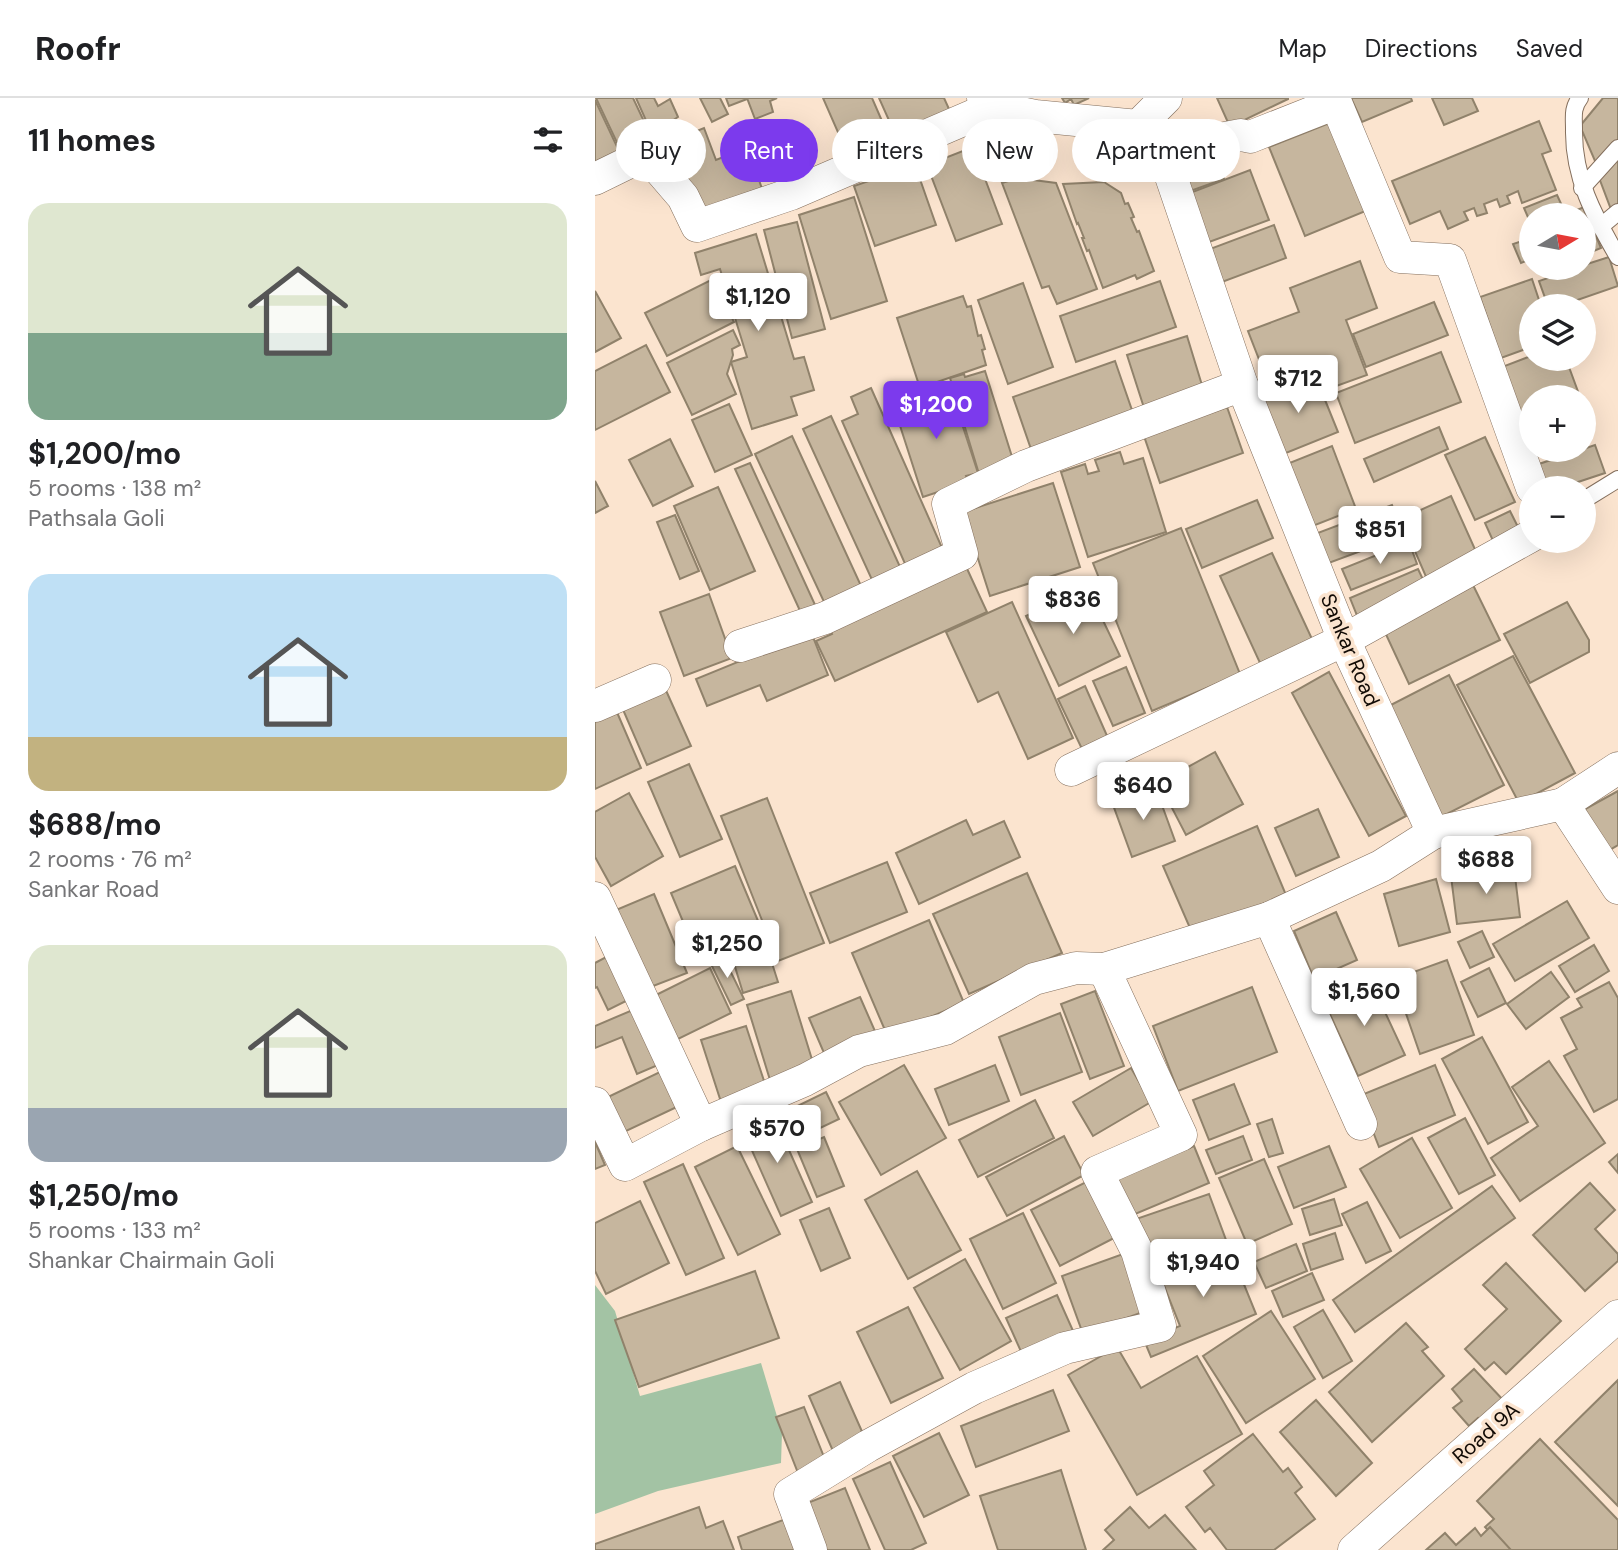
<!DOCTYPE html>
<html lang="en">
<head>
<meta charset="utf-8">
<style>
  :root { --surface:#fff; --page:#f2f2f2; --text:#202124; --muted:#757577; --line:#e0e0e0; --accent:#7c3aed }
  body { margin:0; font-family:"DM Sans",sans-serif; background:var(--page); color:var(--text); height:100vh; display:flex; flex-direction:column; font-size:26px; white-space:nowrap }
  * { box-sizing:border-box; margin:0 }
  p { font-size:23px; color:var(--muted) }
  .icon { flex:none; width:38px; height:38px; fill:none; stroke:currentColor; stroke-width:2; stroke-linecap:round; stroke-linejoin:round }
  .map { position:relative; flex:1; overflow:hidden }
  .panel { display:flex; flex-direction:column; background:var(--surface); width:595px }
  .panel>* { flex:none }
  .top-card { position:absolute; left:21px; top:21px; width:665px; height:63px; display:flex; gap:14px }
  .needle { width:46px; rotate:80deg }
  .fabs { position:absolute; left:924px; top:105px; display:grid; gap:14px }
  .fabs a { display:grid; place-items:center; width:77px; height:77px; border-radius:50%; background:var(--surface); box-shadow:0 7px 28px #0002; font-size:35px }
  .price { position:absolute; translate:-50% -60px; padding:0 16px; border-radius:7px; background:#fff; color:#222; font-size:23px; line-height:46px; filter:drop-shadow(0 2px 4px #0008) }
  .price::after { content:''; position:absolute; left:50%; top:42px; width:21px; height:16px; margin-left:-10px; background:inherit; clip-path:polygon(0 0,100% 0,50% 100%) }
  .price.current { background:var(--accent); color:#fff }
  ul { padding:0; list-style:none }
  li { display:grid; align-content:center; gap:14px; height:371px; padding:0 28px }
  li span { display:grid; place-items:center; height:217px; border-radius:21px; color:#555 }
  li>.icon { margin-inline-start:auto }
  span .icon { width:126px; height:126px; fill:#fffc; stroke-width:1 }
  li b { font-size:30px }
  h2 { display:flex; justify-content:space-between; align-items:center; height:84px; padding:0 28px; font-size:30px }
  .pill { padding:0 24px; border-radius:32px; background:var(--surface); box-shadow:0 7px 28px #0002; font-size:24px; line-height:63px }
  .pill.current { background:var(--accent); color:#fff }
  header { display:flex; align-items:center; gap:42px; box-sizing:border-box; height:98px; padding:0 35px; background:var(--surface); border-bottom:2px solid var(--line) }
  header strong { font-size:33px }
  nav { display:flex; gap:38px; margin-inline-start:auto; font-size:24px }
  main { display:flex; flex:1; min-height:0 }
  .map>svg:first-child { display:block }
  .green { fill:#a3c3a4 }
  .building { fill:#c6b69e; stroke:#90826b; stroke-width:2 }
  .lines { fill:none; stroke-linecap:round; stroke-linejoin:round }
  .service-casing { stroke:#846f5d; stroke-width:18 }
  .minor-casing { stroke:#846f5d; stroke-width:33 }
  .service { stroke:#fff; stroke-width:16 }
  .minor { stroke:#fff; stroke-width:32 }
  .labels { text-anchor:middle; stroke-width:7; stroke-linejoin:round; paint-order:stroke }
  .street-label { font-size:21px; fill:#120b05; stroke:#fbe4cf }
</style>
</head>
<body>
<header>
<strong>Roofr</strong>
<nav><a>Map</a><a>Directions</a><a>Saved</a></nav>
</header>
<main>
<section class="panel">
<h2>11 homes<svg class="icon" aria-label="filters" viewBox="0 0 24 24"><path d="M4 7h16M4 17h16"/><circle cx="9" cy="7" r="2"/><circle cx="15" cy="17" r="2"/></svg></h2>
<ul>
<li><span style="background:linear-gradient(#dfe7d0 60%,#7fa58c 0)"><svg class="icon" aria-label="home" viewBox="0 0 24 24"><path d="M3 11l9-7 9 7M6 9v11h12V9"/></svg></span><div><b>$1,200/mo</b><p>5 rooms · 138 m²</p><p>Pathsala Goli</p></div></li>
<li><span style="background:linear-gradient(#bfe0f5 75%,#c2b280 0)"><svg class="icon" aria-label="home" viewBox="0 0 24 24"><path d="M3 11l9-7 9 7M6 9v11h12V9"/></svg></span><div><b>$688/mo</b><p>2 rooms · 76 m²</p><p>Sankar Road</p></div></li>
<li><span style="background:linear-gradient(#dfe7d0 75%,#9aa5b1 0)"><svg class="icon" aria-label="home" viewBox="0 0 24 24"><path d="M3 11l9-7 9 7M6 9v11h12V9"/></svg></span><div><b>$1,250/mo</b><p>5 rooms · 133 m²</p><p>Shankar Chairmain Goli</p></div></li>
</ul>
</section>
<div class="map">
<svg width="1023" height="1452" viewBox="0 0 1023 1452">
  <rect width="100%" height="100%" fill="#fbe4cf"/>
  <polygon class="green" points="0,1187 20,1213 45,1298 166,1265 187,1335 186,1365 63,1393 0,1416"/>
  <g class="building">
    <polygon points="1,0 38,0 55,36 25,51"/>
    <polygon points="41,0 59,0 63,8 75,1 83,19 57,36"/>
    <polygon points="105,0 125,0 133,16 117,24"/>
    <polygon points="131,0 151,0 152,1 134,8"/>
    <polygon points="152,0 182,0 175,3 178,14 160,21"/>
    <polygon points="228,0 277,0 297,46 256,64"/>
    <polygon points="284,0 349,0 359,22 305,47"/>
    <polygon points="467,0 494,0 479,7 476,1 470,5"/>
    <polygon points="622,0 693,0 693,1 635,29"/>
    <polygon points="756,0 816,0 817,3 767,24"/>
    <polygon points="837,0 877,0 883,13 849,27"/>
    <polygon points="1008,0 1023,0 1023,48 1003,70 985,28"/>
    <polygon points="0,2 25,55 0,67"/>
    <polygon points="944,23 956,53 947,56 961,92 927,105 923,93 912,98 915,105 905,109 902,101 889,106 892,115 882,118 879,110 869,114 873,122 853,131 845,113 815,126 797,83"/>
    <polygon points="737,24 773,112 710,138 674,49"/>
    <polygon points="109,30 121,62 131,58 129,55 154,46 165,75 162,76 168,94 104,118 58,57 84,47 82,41"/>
    <polygon points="615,44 629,81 587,96 573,59"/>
    <polygon points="378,49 407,126 361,143 332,67"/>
    <polygon points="1023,55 1023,109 1017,114 1003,77"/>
    <polygon points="320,67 341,127 280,148 259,88"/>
    <polygon points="655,72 674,122 606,147 587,98"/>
    <polygon points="423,80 461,85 502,191 462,206 454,188 447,190 407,85"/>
    <polygon points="509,84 526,95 530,106 533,105 539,119 536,120 542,134 544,133 559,173 542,181 540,177 508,190 494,152 492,153 487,140 489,140 483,125 482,126 468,86"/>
    <polygon points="962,97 968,110 951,117 936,117 935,124 929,110"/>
    <polygon points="259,99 292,203 236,221 204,117"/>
    <polygon points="989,109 1006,150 989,157 989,117 970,117"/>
    <polygon points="202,124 230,231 197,240 169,132"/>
    <polygon points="679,127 691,160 619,187 607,154"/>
    <polygon points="161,136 199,261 209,259 219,292 196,299 202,317 157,331 136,264 152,259 125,171 106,177 100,155"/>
    <polygon points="930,142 936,161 926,165 918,146"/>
    <polygon points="1014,159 1023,188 965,208 953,208 944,183 982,170 989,170 989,167"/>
    <polygon points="765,163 782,210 751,222 772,277 733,291 724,268 674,287 653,233 704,214 695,190"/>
    <polygon points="118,181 139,224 72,258 50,215"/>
    <polygon points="937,181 946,208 936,208 936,249 906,260 885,199"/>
    <polygon points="565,183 581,229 481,264 465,218"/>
    <polygon points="428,185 458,269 413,286 383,202"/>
    <polygon points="0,193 26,240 0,254"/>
    <polygon points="368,198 372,209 376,208 383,238 386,237 390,251 387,252 391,267 325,290 302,220"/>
    <polygon points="839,204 853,237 771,269 758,236"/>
    <polygon points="138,232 145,247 137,251 138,257 132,276 141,296 97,317 72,265"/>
    <polygon points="592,238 610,297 551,316 532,257"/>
    <polygon points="51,247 75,294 0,332 0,273"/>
    <polygon points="846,254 866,304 760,345 741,295"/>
    <polygon points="936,258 936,261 971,261 985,299 936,299 936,321 928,324 907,269"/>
    <polygon points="520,263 539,318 437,354 418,299"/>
    <polygon points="390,273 419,365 384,376 355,280 369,276 370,279"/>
    <polygon points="723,277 731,296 728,297 743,334 686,357 663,302"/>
    <polygon points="355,289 383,375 371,378 373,384 328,399 298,306"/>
    <polygon points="276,290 348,452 311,468 247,323 263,316 256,299"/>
    <polygon points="134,306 157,357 120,374 97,322"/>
    <polygon points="632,309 648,355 565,385 549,338"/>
    <polygon points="236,318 306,471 278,484 208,331"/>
    <polygon points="844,329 853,351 779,384 769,361"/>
    <polygon points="197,338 267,490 230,506 160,356"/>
    <polygon points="890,339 920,404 880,422 850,357"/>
    <polygon points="75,341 98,388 58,408 34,362"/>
    <polygon points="1000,347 1010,375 965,390 952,390 944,366"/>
    <polygon points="737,348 761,411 710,431 687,368"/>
    <polygon points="525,354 529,366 548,360 571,434 493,459 466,374 490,366 493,376 504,373 500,362"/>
    <polygon points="155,365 221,509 206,515 140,371"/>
    <polygon points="0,383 13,408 0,415"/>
    <polygon points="458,385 485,469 395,498 368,414"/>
    <polygon points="123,389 160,473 115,492 79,408"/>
    <polygon points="856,398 883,458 832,481 806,421"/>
    <polygon points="662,402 678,440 607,470 591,431"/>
    <polygon points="797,407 809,437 731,466 720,436"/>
    <polygon points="915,413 925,433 899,445 890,425"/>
    <polygon points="80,417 104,473 85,481 62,424"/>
    <polygon points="586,430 645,576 557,613 498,465"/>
    <polygon points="814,444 822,466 756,492 747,471"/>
    <polygon points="677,455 717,541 665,565 625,478"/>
    <polygon points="368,462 392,514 240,583 221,543 237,536 232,524"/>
    <polygon points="823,471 832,490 763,520 755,500"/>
    <polygon points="878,487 905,542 814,586 788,530"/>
    <polygon points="492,489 525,558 464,588 431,518"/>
    <polygon points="114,496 137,560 89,578 65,514"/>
    <polygon points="417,504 478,640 433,661 403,594 383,604 351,534"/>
    <polygon points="972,504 994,542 994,554 935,585 909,536"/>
    <polygon points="216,534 233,577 172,603 165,587 112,608 101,581"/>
    <polygon points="918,558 980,675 924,705 862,587"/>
    <polygon points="531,569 550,615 518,628 498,583"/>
    <polygon points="734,574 811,718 774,738 697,595"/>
    <polygon points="854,577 909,687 846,719 790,610"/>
    <polygon points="69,588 96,648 52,667 26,607"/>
    <polygon points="490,588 513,640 487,651 463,601"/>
    <polygon points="21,612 46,670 0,691 0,621"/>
    <polygon points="620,654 648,706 591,737 564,685"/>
    <polygon points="94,666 127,741 85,759 53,684"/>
    <polygon points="560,688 580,743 537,759 517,704"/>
    <polygon points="1023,693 1023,747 1006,757 983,715"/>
    <polygon points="34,695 68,758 16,788 0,759 0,714"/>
    <polygon points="172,700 229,845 183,863 126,718"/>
    <polygon points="723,711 744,759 701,778 680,730"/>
    <polygon points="371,722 378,737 409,723 425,759 324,806 301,755"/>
    <polygon points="662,728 691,797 598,837 568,768"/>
    <polygon points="292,764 312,814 235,845 215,795"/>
    <polygon points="140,768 166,830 102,857 76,795"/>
    <polygon points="919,770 925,819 862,826 856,778"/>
    <polygon points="432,775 467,855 374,896 338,816"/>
    <polygon points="841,781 855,834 804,848 789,796"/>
    <polygon points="59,796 92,875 53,890 21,812"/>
    <polygon points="972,803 994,840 920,883 898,846"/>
    <polygon points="741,814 762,862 719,881 699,833"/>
    <polygon points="334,822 369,905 292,937 257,855"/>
    <polygon points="887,833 899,859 875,870 863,844"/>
    <polygon points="168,837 183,884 148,895 134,849"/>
    <polygon points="999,847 1014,873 980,894 964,868"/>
    <polygon points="127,856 149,901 136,907 114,862"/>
    <polygon points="13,858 35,901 13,912 2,889 0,890 0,865"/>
    <polygon points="852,862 879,937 825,956 799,881"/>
    <polygon points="115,870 136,915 79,943 57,899"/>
    <polygon points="894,870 911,905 883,919 866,884"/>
    <polygon points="956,874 974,899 931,931 912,906"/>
    <polygon points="775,882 810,957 763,978 729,903"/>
    <polygon points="1014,884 1023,900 1023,1001 999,1014 969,958 982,951 966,920 987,909 982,901"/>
    <polygon points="657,889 682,954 583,993 558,928"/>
    <polygon points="196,893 219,968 175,982 152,907"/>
    <polygon points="500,893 529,968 495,981 466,906"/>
    <polygon points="265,899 283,940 232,962 214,920"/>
    <polygon points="40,911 63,967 42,976 27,939 0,950 0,928"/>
    <polygon points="465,915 487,974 426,997 404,939"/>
    <polygon points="151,928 171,989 126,1004 106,942"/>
    <polygon points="887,939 933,1024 893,1046 847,961"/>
    <polygon points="954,963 1010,1045 925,1103 896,1060 943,1028 917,989"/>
    <polygon points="309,967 351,1040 286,1077 244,1004"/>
    <polygon points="400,967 414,1003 354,1027 340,991"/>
    <polygon points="840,967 860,1017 784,1049 764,998"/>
    <polygon points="536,970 556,1004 498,1038 478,1004"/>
    <polygon points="69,972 86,1007 29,1034 13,999"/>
    <polygon points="639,986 655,1026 614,1042 598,1002"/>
    <polygon points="231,994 244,1021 196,1044 184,1017"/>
    <polygon points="440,1002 459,1040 383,1079 364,1042"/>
    <polygon points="178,1016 217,1104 186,1118 147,1030"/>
    <polygon points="870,1020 900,1077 864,1096 833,1040"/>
    <polygon points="677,1021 688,1055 674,1059 662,1026"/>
    <polygon points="469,1038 489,1077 412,1118 391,1079"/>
    <polygon points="648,1038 657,1062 621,1076 611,1052"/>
    <polygon points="229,1039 249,1088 222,1099 202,1051"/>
    <polygon points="817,1040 857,1110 805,1140 765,1071"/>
    <polygon points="0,1044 10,1067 0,1071"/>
    <polygon points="142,1048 185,1136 143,1157 100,1069"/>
    <polygon points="599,1048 614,1085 533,1119 517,1082"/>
    <polygon points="734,1048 751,1089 699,1110 683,1069"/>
    <polygon points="1023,1056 1023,1075 1014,1064"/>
    <polygon points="669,1061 697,1126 652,1146 624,1080"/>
    <polygon points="88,1066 129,1160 91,1177 49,1084"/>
    <polygon points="322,1073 366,1152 313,1181 270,1102"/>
    <polygon points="493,1083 521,1139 465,1168 436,1112"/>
    <polygon points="995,1085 1020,1112 1000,1131 1023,1156 1023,1163 990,1193 938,1137"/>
    <polygon points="897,1088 920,1120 760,1234 738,1202"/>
    <polygon points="614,1096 631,1142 557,1168 541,1121"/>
    <polygon points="739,1101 747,1127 715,1137 707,1111"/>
    <polygon points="45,1103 74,1165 11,1196 0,1173 0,1125"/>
    <polygon points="772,1104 796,1153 771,1165 747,1116"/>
    <polygon points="234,1110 255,1160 226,1173 205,1122"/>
    <polygon points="428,1115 461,1185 408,1211 375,1141"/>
    <polygon points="740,1135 748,1161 716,1172 708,1146"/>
    <polygon points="701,1146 712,1173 671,1190 659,1164"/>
    <polygon points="633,1147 661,1216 556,1259 549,1242 585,1228 564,1175"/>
    <polygon points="528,1156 548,1214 488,1236 467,1178"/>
    <polygon points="370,1161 416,1243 365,1272 319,1190"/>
    <polygon points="911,1165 966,1223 911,1276 899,1264 890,1272 870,1251 912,1211 888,1187"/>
    <polygon points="160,1173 184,1240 44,1289 20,1222"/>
    <polygon points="717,1175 729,1202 688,1219 677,1193"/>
    <polygon points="462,1197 479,1235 428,1258 411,1220"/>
    <polygon points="313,1209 348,1280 296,1305 262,1234"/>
    <polygon points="728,1212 757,1263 728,1280 699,1229"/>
    <polygon points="676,1213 720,1281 651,1325 608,1258"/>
    <polygon points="811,1225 833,1249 827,1253 849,1278 777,1344 734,1294"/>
    <polygon points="522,1249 546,1290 602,1258 647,1336 542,1397 473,1277"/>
    <polygon points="879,1271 910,1304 887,1325 883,1320 874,1328 858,1310 867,1303 857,1291"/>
    <polygon points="1023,1282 1023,1408 960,1344"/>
    <polygon points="245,1284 273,1347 241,1360 214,1298"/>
    <polygon points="458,1292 474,1333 381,1369 366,1328"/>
    <polygon points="721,1302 777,1365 741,1398 685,1334"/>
    <polygon points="209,1309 233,1369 205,1380 181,1319"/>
    <polygon points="344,1335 374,1397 329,1419 298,1358"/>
    <polygon points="658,1336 688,1374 693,1370 707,1389 700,1395 720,1421 679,1452 632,1452 615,1430 610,1434 591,1409 619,1387 609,1373"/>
    <polygon points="945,1341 1023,1422 1023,1452 912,1452 890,1429 899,1421 882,1403"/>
    <polygon points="295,1364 331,1445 316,1452 290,1452 258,1381"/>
    <polygon points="466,1372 491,1452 403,1452 385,1398"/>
    <polygon points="250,1390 275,1452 228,1452 210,1406"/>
    <polygon points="104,1409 111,1430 128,1423 139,1452 0,1452 0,1446"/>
    <polygon points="535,1409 554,1430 570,1417 601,1452 508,1452 519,1442 510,1432"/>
    <polygon points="196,1419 208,1452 147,1452 143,1439"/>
    <polygon points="895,1429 916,1452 831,1452 850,1435 861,1447 880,1430 886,1438"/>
  </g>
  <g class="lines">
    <defs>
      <g id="service">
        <path d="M 985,0 C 977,10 979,19 979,31 C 978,79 999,118 1023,159"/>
        <polyline points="987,90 1023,50"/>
        <polyline points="1005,129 1023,114"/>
        <polyline points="989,402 1023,381"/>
      </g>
      <g id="minor">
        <polyline points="388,0 398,9 440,18 543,28 558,39 567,52 647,287 749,542 838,735 968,706 1023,790"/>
        <polyline points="543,28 571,0"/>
        <polyline points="567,52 646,37 655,39 741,5 805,159 855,162 937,390"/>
        <polyline points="0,81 51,56 88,99 102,128 196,96 398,9"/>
        <polyline points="145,548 230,520 367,456 353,406 431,368 647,287"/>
        <polyline points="0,608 60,582"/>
        <polyline points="476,672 749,542 936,438"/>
        <polyline points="968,706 1023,670"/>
        <polyline points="0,800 106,1027 210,982 264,953 350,931 439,881 481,870 509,871 674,820 786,768 838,735"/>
        <polyline points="674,820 766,1026"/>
        <polyline points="0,1005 30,1067 106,1027"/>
        <polyline points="216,1452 195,1396 273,1348 379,1290 470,1250 565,1228 542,1153 502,1074 586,1037 509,871"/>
        <polyline points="759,1452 1023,1218"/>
      </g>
    </defs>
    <use href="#service" class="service-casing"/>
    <use href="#minor" class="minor-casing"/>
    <use href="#service" class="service"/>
    <use href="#minor" class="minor"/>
  </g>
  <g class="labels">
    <g class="street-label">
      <text transform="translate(755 552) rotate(67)" y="7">Sankar Road</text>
      <text transform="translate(891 1335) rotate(-41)" y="7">Road 9A</text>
    </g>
  </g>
</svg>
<div class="fabs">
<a><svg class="needle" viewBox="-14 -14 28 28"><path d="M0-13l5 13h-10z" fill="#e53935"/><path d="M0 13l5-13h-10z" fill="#757577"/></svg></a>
<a><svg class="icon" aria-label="layers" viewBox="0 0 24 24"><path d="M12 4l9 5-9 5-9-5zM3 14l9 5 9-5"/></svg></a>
<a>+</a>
<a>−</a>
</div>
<b class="price" style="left:163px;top:235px">$1,120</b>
<b class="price" style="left:703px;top:317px">$712</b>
<b class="price current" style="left:341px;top:343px">$1,200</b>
<b class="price" style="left:785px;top:468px">$851</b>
<b class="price" style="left:478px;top:538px">$836</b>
<b class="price" style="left:548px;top:724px">$640</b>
<b class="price" style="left:891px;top:798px">$688</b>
<b class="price" style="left:132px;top:882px">$1,250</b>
<b class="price" style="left:769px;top:930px">$1,560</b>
<b class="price" style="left:182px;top:1067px">$570</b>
<b class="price" style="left:608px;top:1201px">$1,940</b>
<div class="top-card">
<a class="pill">Buy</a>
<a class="pill current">Rent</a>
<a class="pill">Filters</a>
<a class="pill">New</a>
<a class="pill">Apartment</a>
</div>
</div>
</main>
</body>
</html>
